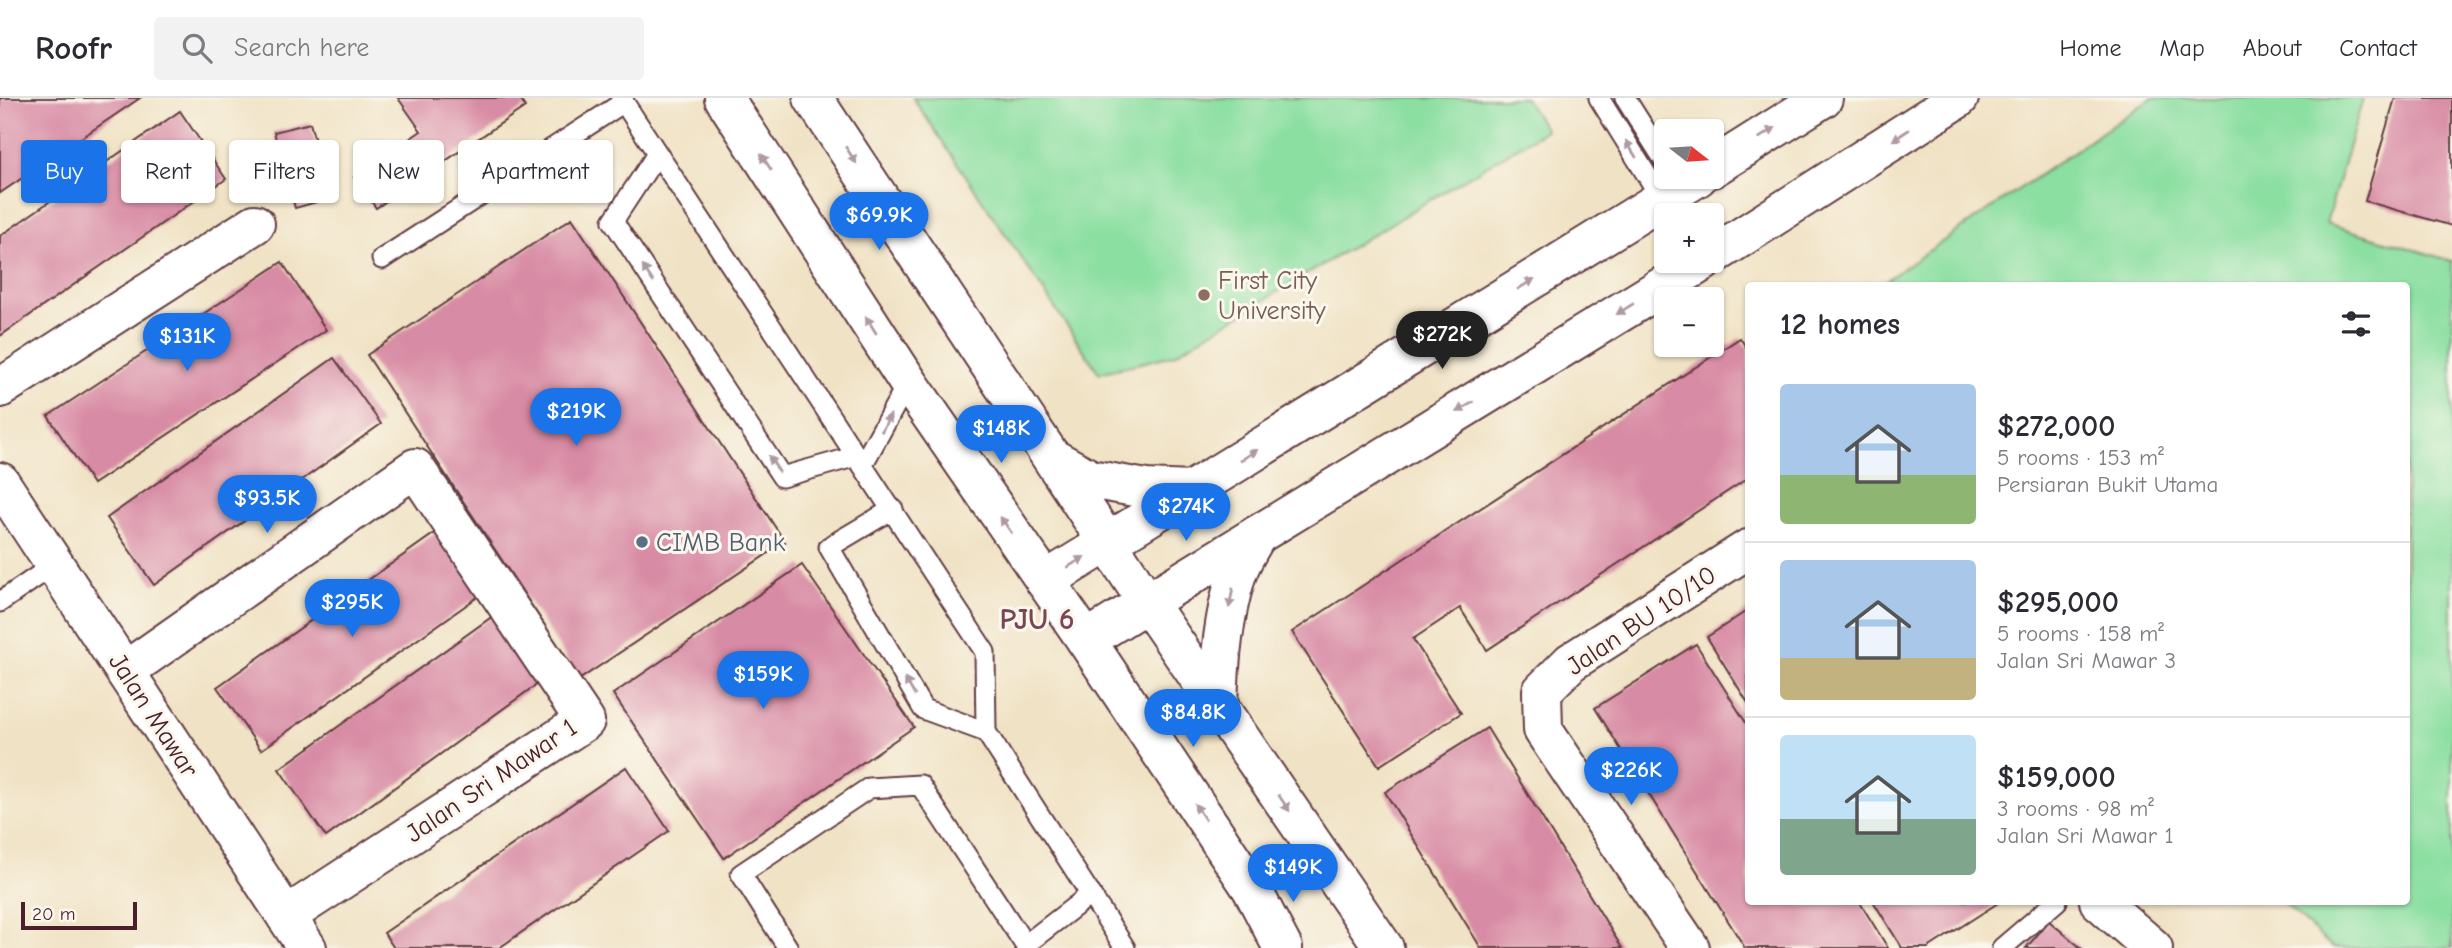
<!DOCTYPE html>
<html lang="en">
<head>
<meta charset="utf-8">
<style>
  :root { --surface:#fff; --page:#f2f2f3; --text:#2b2b33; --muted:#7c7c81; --line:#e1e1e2; --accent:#1a73e8 }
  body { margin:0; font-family:"Comic Neue",sans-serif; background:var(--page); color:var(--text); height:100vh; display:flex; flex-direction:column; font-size:26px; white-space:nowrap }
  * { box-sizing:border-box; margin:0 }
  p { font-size:23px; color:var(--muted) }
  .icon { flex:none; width:38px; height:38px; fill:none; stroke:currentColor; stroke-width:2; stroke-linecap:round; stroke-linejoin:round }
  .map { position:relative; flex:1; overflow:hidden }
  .details { position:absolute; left:1745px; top:184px; width:665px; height:623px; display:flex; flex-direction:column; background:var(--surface); border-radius:7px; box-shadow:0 2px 5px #0004 }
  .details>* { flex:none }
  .top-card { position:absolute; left:21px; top:42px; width:665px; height:63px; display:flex; gap:14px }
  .needle { width:46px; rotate:107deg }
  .controls { position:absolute; left:1654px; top:21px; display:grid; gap:14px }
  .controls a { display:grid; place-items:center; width:70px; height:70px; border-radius:7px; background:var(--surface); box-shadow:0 2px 5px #0004; font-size:35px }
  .scale { position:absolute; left:21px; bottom:18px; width:116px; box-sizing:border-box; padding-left:7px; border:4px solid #4a1f2b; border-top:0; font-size:19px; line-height:24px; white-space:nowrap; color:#4a1f2b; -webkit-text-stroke:5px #fbf7ec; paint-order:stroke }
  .price { position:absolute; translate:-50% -60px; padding:0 16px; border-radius:24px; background:var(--accent); color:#fff; font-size:23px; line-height:46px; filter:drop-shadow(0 2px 4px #0008) }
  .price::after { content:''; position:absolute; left:50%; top:42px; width:21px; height:16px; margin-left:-10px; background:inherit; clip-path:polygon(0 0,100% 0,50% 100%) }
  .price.active { background:#222; color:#fff }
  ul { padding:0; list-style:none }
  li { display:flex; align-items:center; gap:21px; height:175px; padding:0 35px }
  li+li { border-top:2px solid var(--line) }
  li span { display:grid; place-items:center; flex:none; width:196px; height:140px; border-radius:7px; color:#555 }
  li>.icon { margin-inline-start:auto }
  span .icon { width:84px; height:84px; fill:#fffc; stroke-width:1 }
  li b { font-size:30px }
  h2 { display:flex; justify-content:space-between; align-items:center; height:84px; padding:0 35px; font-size:30px }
  .pill { padding:0 24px; border-radius:7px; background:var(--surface); box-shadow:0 2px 5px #0004; font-size:24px; line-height:63px }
  .pill.active { background:var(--accent); color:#fff }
  header { display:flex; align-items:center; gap:42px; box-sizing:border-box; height:98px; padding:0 35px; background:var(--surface); border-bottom:2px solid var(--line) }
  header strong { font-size:33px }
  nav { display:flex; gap:38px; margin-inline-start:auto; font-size:24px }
  .search { width:490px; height:63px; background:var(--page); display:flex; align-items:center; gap:18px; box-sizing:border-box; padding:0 24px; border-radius:7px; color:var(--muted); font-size:26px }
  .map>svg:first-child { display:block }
  .green { fill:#8bdfa1; stroke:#6a7f66; stroke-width:2 }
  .building { fill:#d88ba4 }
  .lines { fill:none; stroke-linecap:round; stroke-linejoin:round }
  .service-casing { stroke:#633c42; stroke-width:23 }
  .minor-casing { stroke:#633c42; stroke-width:42 }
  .tertiary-casing { stroke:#633c42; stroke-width:42 }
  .secondary-casing { stroke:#633c42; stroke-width:42 }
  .service { stroke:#fff; stroke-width:19 }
  .minor { stroke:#fff; stroke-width:38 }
  .tertiary { stroke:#fff; stroke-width:38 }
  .secondary { stroke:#fff; stroke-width:38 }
  .oneway { fill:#ae9aa0 }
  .education-dot { fill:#8d6e63; stroke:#fbf7ec; stroke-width:2.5 }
  .service-dot { fill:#5c6f8a; stroke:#fbf7ec; stroke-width:2.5 }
  .labels { text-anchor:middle; stroke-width:6; stroke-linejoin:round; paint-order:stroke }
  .education-label { font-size:26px; fill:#785e54; stroke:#fbf7ec; text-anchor:start }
  .service-label { font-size:26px; fill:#4e5e75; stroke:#fbf7ec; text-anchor:start }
  .street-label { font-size:26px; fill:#4a1f2b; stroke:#fbf7ec }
  .quarter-label { font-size:30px; font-weight:bold; fill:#7c4555; stroke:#fbf7ec }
</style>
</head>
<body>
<header>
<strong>Roofr</strong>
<div class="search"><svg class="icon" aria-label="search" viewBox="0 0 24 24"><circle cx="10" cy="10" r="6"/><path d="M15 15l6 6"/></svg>Search here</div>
<nav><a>Home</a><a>Map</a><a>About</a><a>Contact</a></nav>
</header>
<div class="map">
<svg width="2452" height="850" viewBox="0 0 2452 850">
  <rect width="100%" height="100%" fill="#fbf7ec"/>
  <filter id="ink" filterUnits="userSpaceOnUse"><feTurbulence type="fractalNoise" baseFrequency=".0143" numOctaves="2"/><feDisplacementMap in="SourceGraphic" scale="14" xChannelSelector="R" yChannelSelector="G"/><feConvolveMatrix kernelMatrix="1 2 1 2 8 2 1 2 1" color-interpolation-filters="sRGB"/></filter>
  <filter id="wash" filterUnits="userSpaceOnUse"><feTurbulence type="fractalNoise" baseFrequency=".00686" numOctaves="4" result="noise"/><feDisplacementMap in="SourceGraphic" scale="28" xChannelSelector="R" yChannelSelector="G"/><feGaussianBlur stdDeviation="1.57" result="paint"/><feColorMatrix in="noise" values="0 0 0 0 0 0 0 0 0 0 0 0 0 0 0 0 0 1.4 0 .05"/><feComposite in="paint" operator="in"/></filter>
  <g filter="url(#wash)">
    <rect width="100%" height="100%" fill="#f0e2c4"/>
    <g class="green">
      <polygon points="913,0 1525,0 1546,32 1173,257 1099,275"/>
      <polygon points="2152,0 2363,0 2326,125 2452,163 2452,850 2333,850 2282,803 2406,803 2406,187 1879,187"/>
    </g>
    <g id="blocks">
      <g class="building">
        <polygon points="0,0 140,0 0,95"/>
        <polygon points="398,0 519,0 525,9 376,110 354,79 421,33"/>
        <polygon points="2395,0 2452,0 2452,128 2365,103"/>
        <polygon points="180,13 226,81 0,238 0,138"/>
        <polygon points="310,25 331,100 295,110 274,34"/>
        <polygon points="572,120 785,444 580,581 367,257"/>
        <polygon points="282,164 326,232 93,386 48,318"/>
        <polygon points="1740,240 1748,252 1748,380 1487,552 1460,510 1413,541 1461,615 1379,668 1292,534"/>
        <polygon points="334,260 381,326 154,487 107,420"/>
        <polygon points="442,430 486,493 261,652 217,589"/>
        <polygon points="802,467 914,629 724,760 613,596"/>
        <polygon points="1748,512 1748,605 1707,539"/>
        <polygon points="500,513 547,579 326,739 279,671"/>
        <polygon points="1696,546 1748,628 1748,803 1859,803 1888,850 1745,850 1595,610"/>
        <polygon points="1487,630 1622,850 1481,850 1385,694"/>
        <polygon points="626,669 669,733 499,850 394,850 384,835"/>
        <polygon points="1873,803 2001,803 1928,850 1902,850"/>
        <polygon points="2049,823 2081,850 2026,850"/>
      </g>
    </g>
  </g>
  <g filter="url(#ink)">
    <use href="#blocks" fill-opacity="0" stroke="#633c42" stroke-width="2"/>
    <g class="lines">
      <defs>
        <g id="service">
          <polyline points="621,0 985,554 986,634 1125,850"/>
          <polyline points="1599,0 1666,108"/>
          <polyline points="1625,0 1666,65"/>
          <polyline points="657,56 613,123 782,379 857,358"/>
          <polyline points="382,161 624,4"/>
          <polyline points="863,366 908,284"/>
          <polyline points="893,411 829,449 923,611 986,634"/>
          <polyline points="0,504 54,467"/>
          <polyline points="1025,847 1091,796"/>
          <polyline points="788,850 741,776 869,690 920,687 1027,850"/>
          <polyline points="2002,850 2057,803"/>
        </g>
        <g id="minor">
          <polyline points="0,290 255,126"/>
          <polyline points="0,384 307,850"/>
          <polyline points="125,573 415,370 585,623 286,818"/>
          <polyline points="2099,803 2153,850"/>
          <polyline points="1690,850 1543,632 1542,593 1571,564 1748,451"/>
        </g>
        <g id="tertiary">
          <polyline points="1712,70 1823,0"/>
          <polyline points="1712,158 1959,0"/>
          <polyline points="1045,483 1698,79"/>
          <polyline points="1086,542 1704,163"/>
        </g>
        <g id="secondary">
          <polyline points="724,0 908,284 1086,542 1252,791 1283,850"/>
          <polyline points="813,0 1147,504 1384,850"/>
          <polyline points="1052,360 1090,381 1146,391 1191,393"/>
          <path d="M 1218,609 C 1219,567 1223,522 1235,482 C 1239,466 1249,451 1257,437"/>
        </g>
      </defs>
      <use href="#service" class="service-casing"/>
      <use href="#minor" class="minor-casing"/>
      <use href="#tertiary" class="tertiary-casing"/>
      <use href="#secondary" class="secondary-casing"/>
      <use href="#service" class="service"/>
      <use href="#minor" class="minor"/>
      <use href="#tertiary" class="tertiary"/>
      <use href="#secondary" class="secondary"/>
    </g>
    <defs><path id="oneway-solid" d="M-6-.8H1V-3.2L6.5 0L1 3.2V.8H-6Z" transform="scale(1.75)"/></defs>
    <g class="oneway">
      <use href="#oneway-solid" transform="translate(1767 35) rotate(-32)"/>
      <use href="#oneway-solid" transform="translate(1901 37) rotate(147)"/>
      <use href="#oneway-solid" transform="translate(1631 51) rotate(-122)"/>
      <use href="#oneway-solid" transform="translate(851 57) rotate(57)"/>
      <use href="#oneway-solid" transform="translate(766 64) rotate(-123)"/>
      <use href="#oneway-solid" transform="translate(648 176) rotate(-123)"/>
      <use href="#oneway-solid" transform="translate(1526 186) rotate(-32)"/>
      <use href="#oneway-solid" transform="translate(1625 211) rotate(148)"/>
      <use href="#oneway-solid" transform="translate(871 227) rotate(-122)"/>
      <use href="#oneway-solid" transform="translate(1465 309) rotate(149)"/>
      <use href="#oneway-solid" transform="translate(886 325) rotate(-62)"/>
      <use href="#oneway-solid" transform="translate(1249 357) rotate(-32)"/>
      <use href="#oneway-solid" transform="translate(774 366) rotate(-123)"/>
      <use href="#oneway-solid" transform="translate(1006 427) rotate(-125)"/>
      <use href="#oneway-solid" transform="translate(1076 464) rotate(-32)"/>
      <use href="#oneway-solid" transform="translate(1231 500) rotate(101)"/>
      <use href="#oneway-solid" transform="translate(910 589) rotate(-120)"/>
      <use href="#oneway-solid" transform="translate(1284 705) rotate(56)"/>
      <use href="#oneway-solid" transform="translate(1200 714) rotate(-124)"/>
    </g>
  </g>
  <circle class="education-dot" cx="1204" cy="197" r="7"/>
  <circle class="service-dot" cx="642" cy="444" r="7"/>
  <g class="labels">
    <g class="education-label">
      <text x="1218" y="191">First City<tspan x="1218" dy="30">University</tspan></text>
    </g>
    <g class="service-label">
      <text x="656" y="453">CIMB Bank</text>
    </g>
    <g class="street-label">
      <text transform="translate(1641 522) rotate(-34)" y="9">Jalan BU 10/10</text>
      <text transform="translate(154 617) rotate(57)" y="9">Jalan Mawar</text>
      <text transform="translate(491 682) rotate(-34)" y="9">Jalan Sri Mawar 1</text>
    </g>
    <g class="quarter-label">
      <text x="1037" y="531">PJU 6</text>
    </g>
  </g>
</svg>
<div class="controls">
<a><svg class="needle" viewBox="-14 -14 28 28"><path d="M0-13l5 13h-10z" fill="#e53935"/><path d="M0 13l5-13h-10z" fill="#7c7c81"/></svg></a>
<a>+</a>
<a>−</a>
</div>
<div class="scale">20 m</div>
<b class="price" style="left:879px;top:154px">$69.9K</b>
<b class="price active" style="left:1442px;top:273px">$272K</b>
<b class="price" style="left:187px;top:275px">$131K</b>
<b class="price" style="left:576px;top:350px">$219K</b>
<b class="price" style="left:1001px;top:367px">$148K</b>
<b class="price" style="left:267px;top:437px">$93.5K</b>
<b class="price" style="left:1186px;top:445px">$274K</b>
<b class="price" style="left:352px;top:541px">$295K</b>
<b class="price" style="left:763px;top:613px">$159K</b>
<b class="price" style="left:1193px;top:651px">$84.8K</b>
<b class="price" style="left:1631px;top:709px">$226K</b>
<b class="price" style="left:1293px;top:806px">$149K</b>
<div class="top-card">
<a class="pill active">Buy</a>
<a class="pill">Rent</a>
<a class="pill">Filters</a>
<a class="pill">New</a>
<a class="pill">Apartment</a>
</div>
<section class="details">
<h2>12 homes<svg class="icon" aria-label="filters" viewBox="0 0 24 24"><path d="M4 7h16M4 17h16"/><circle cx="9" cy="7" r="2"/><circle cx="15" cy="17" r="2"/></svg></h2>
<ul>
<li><span style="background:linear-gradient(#a9c7e8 65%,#8fb573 0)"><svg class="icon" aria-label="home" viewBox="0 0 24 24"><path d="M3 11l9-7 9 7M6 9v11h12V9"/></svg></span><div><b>$272,000</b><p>5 rooms · 153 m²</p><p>Persiaran Bukit Utama</p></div></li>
<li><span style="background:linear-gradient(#a9c7e8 70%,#c2b280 0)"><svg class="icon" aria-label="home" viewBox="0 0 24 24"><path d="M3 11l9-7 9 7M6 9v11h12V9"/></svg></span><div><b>$295,000</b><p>5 rooms · 158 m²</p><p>Jalan Sri Mawar 3</p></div></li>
<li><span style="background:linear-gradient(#bfe0f5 60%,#7fa58c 0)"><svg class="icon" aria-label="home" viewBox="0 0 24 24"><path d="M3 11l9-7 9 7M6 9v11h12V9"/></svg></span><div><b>$159,000</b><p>3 rooms · 98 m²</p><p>Jalan Sri Mawar 1</p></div></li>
</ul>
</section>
</div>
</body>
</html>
